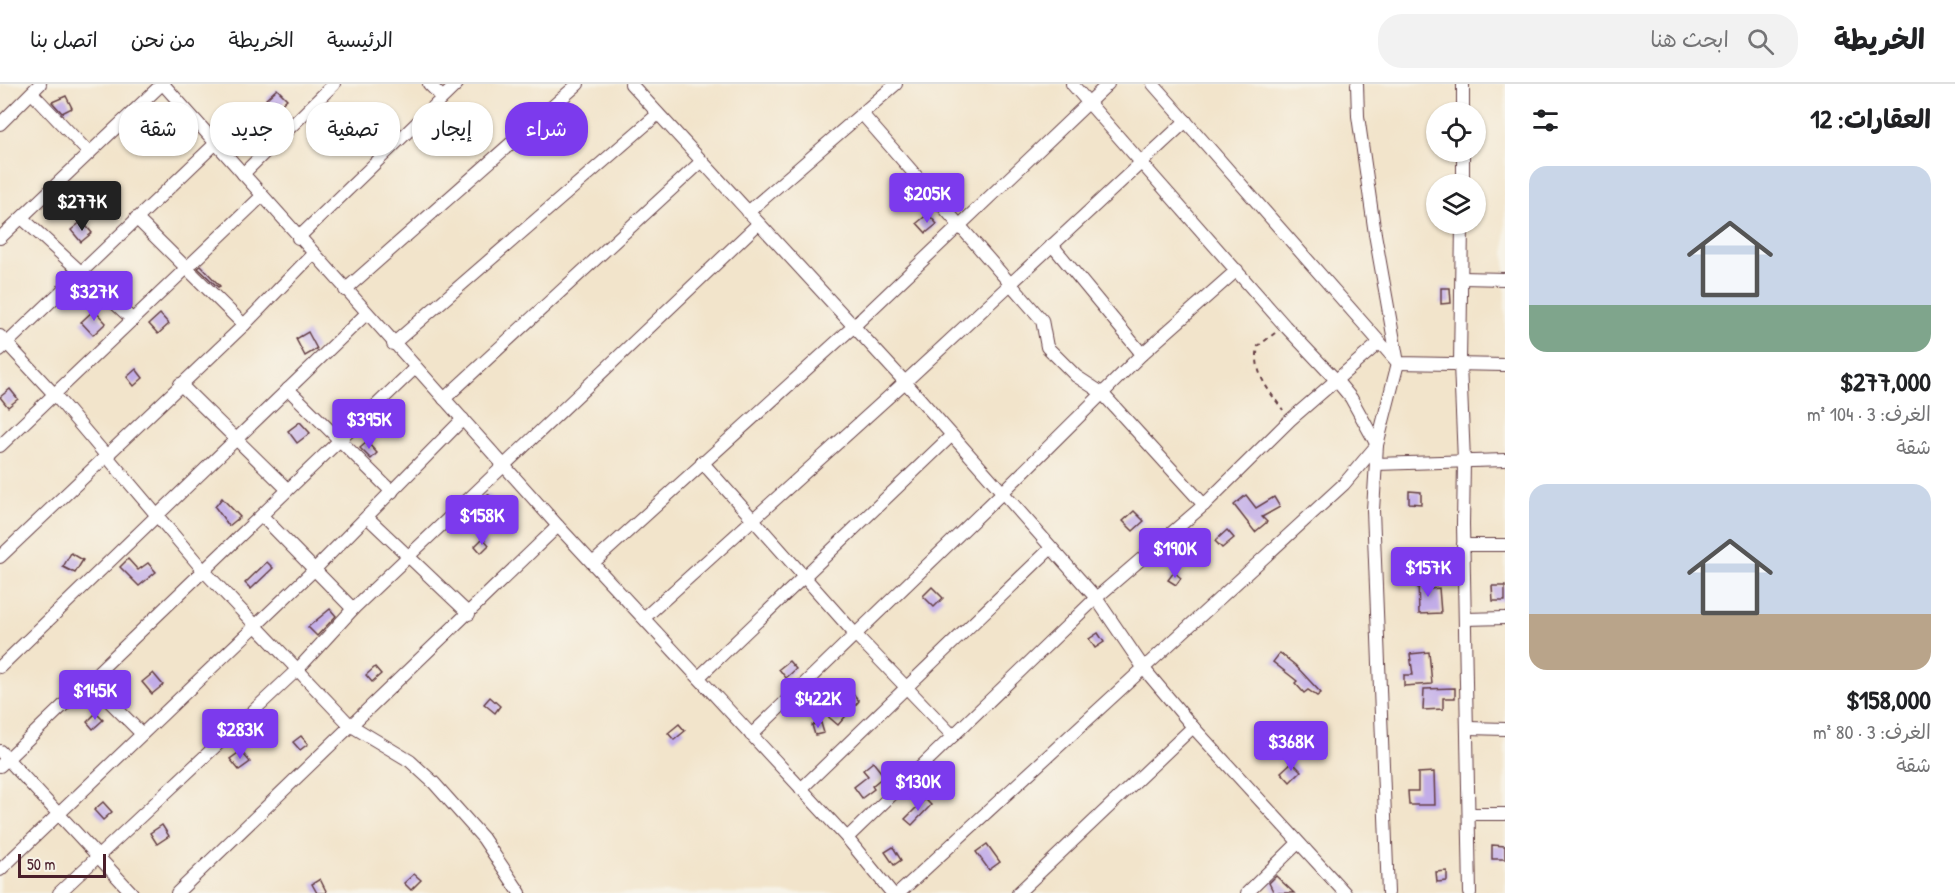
<!DOCTYPE html>
<html lang="ar">
<head>
<meta charset="utf-8">
<style>
  :root { --surface:#fff; --page:#f2f2f2; --text:#202124; --muted:#757577; --line:#e0e0e0; --accent:#7c3aed }
  body { margin:0; font-family:"Patrick Hand","Playpen Sans Arabic",sans-serif; background:var(--page); color:var(--text); direction:rtl; height:100vh; display:flex; flex-direction:column; font-size:22px; white-space:nowrap }
  * { box-sizing:border-box; margin:0 }
  p { font-size:20px; color:var(--muted) }
  .icon { flex:none; width:33px; height:33px; fill:none; stroke:currentColor; stroke-width:2; stroke-linecap:round; stroke-linejoin:round }
  .map { position:relative; flex:1; overflow:hidden; direction:ltr }
  .details { display:flex; flex-direction:column; background:var(--surface); width:450px }
  .details>* { flex:none }
  .top-card { position:absolute; left:18px; top:18px; width:570px; height:54px; direction:rtl; display:flex; gap:12px }
  .buttons { position:absolute; left:1426px; top:18px; display:grid; gap:12px }
  .buttons a { display:grid; place-items:center; width:60px; height:60px; border-radius:50%; background:var(--surface); box-shadow:0 2px 4px #0004; font-size:30px }
  .scale { position:absolute; left:18px; bottom:15px; width:88px; box-sizing:border-box; padding-left:6px; border:3px solid #4a1f2b; border-top:0; font-size:16px; line-height:21px; white-space:nowrap; color:#4a1f2b; -webkit-text-stroke:4px #f7f3e8; paint-order:stroke }
  .price { position:absolute; translate:-50% -51px; padding:0 14px; border-radius:6px; background:var(--accent); color:#fff; font-size:20px; line-height:39px; filter:drop-shadow(0 2px 3px #0008) }
  .price::after { content:''; position:absolute; left:50%; top:36px; width:18px; height:14px; margin-left:-9px; background:inherit; clip-path:polygon(0 0,100% 0,50% 100%) }
  .price.selected { background:#222; color:#fff }
  ul { padding:0; list-style:none }
  li { display:grid; align-content:center; gap:12px; height:318px; padding:0 24px }
  li span { display:grid; place-items:center; height:186px; border-radius:18px; color:#555 }
  li>.icon { margin-inline-start:auto }
  span .icon { width:108px; height:108px; fill:#fffc; stroke-width:1 }
  li b { font-size:26px }
  h2 { display:flex; justify-content:space-between; align-items:center; height:72px; padding:0 24px; font-size:26px }
  .chip { padding:0 21px; border-radius:24px; background:var(--surface); box-shadow:0 2px 4px #0004; font-size:21px; line-height:54px }
  .chip.selected { background:var(--accent); color:#fff }
  header { display:flex; align-items:center; gap:36px; box-sizing:border-box; height:84px; padding:0 30px; background:var(--surface); border-bottom:2px solid var(--line) }
  header strong { font-size:28px }
  nav { display:flex; gap:33px; margin-inline-start:auto; font-size:21px }
  .search { width:420px; height:54px; background:var(--page); display:flex; align-items:center; gap:15px; box-sizing:border-box; padding:0 21px; border-radius:24px; color:var(--muted); font-size:22px }
  main { display:flex; flex:1; min-height:0 }
  .map>svg:first-child { display:block }
  .building { fill:#c2ade8 }
  .lines { fill:none; stroke-linecap:round; stroke-linejoin:round }
  .street-casing { stroke:#633d43; stroke-width:14 }
  .path { stroke:#633d43; stroke-width:2; stroke-dasharray:4.5 4.5; stroke-linecap:butt }
  .street { stroke:#fff; stroke-width:12 }
</style>
</head>
<body>
<header>
<strong>الخريطة</strong>
<div class="search"><svg class="icon" aria-label="search" viewBox="0 0 24 24"><circle cx="10" cy="10" r="6"/><path d="M15 15l6 6"/></svg>ابحث هنا</div>
<nav><a>الرئيسية</a><a>الخريطة</a><a>من نحن</a><a>اتصل بنا</a></nav>
</header>
<main>
<section class="details">
<h2>العقارات: 12<svg class="icon" aria-label="filters" viewBox="0 0 24 24"><path d="M4 7h16M4 17h16"/><circle cx="9" cy="7" r="2"/><circle cx="15" cy="17" r="2"/></svg></h2>
<ul>
<li><span style="background:linear-gradient(#c9d6e8 75%,#7fa58c 0)"><svg class="icon" aria-label="home" viewBox="0 0 24 24"><path d="M3 11l9-7 9 7M6 9v11h12V9"/></svg></span><div><b>$277,000</b><p>الغرف: 3 · 104 m²</p><p>شقة</p></div></li>
<li><span style="background:linear-gradient(#c9d6e8 70%,#b9a48a 0)"><svg class="icon" aria-label="home" viewBox="0 0 24 24"><path d="M3 11l9-7 9 7M6 9v11h12V9"/></svg></span><div><b>$158,000</b><p>الغرف: 3 · 80 m²</p><p>شقة</p></div></li>
</ul>
</section>
<div class="map">
<svg width="1505" height="809" viewBox="0 0 1505 809">
  <rect width="100%" height="100%" fill="#f7f3e8"/>
  <filter id="ink" filterUnits="userSpaceOnUse"><feTurbulence type="fractalNoise" baseFrequency=".0167" numOctaves="2"/><feDisplacementMap in="SourceGraphic" scale="12" xChannelSelector="R" yChannelSelector="G"/><feConvolveMatrix kernelMatrix="1 2 1 2 8 2 1 2 1" color-interpolation-filters="sRGB"/></filter>
  <filter id="wash" filterUnits="userSpaceOnUse"><feTurbulence type="fractalNoise" baseFrequency=".008" numOctaves="4" result="noise"/><feDisplacementMap in="SourceGraphic" scale="24" xChannelSelector="R" yChannelSelector="G"/><feGaussianBlur stdDeviation="1.35" result="paint"/><feColorMatrix in="noise" values="0 0 0 0 0 0 0 0 0 0 0 0 0 0 0 0 0 1.4 0 .05"/><feComposite in="paint" operator="in"/></filter>
  <g filter="url(#wash)">
    <rect width="100%" height="100%" fill="#f2e4cb"/>
    <g id="blocks">
      <g class="building">
        <polygon points="277,5 287,15 276,25 266,15"/>
        <polygon points="66,12 72,24 62,29 52,18"/>
        <polygon points="928,130 937,140 926,149 917,139"/>
        <polygon points="82,137 92,149 81,158 71,146"/>
        <polygon points="201,182 220,202 218,203 198,184"/>
        <polygon points="1441,204 1450,204 1451,219 1441,220"/>
        <polygon points="94,226 106,239 93,251 81,238"/>
        <polygon points="160,230 169,240 158,250 149,240"/>
        <polygon points="308,248 317,265 305,272 296,255"/>
        <polygon points="136,285 143,294 134,302 127,293"/>
        <polygon points="10,305 18,315 8,323 0,313"/>
        <polygon points="300,338 310,349 297,359 288,347"/>
        <polygon points="367,358 377,369 371,375 360,364"/>
        <polygon points="1409,407 1421,408 1421,420 1409,419"/>
        <polygon points="488,410 496,418 482,431 474,423"/>
        <polygon points="1246,411 1256,424 1274,413 1280,423 1262,433 1267,438 1255,448 1234,421"/>
        <polygon points="222,414 240,433 229,442 215,423"/>
        <polygon points="511,427 518,436 509,444 501,435"/>
        <polygon points="1134,427 1144,437 1133,447 1123,437"/>
        <polygon points="1227,446 1234,454 1222,464 1215,457"/>
        <polygon points="483,454 489,461 481,469 475,462"/>
        <polygon points="71,469 83,476 75,489 63,483"/>
        <polygon points="128,475 138,486 148,479 156,488 139,502 120,483"/>
        <polygon points="267,478 273,484 251,505 245,499"/>
        <polygon points="1174,488 1181,494 1176,501 1168,496"/>
        <polygon points="1431,495 1431,505 1439,504 1441,529 1419,530 1418,496"/>
        <polygon points="1492,502 1505,502 1505,517 1493,517"/>
        <polygon points="932,503 943,514 934,523 923,512"/>
        <polygon points="330,525 336,532 317,552 308,543"/>
        <polygon points="1098,549 1104,558 1095,564 1089,555"/>
        <polygon points="1429,568 1432,600 1404,602 1404,591 1413,591 1410,570"/>
        <polygon points="1280,569 1295,581 1321,609 1317,612 1308,606 1304,609 1295,599 1297,597 1273,578"/>
        <polygon points="789,577 796,585 786,594 779,585"/>
        <polygon points="375,583 381,590 372,598 366,591"/>
        <polygon points="153,589 163,601 152,610 142,598"/>
        <polygon points="1455,604 1455,614 1443,614 1443,625 1423,626 1424,605"/>
        <polygon points="852,608 859,617 838,641 824,629"/>
        <polygon points="490,613 500,622 495,629 484,620"/>
        <polygon points="96,629 103,636 93,645 87,638"/>
        <polygon points="821,639 824,649 815,651 812,641"/>
        <polygon points="679,640 685,647 674,656 668,649"/>
        <polygon points="1309,648 1320,660 1312,667 1301,655"/>
        <polygon points="301,652 308,660 300,666 293,658"/>
        <polygon points="241,667 250,678 239,686 230,675"/>
        <polygon points="873,678 884,692 872,702 874,705 862,714 854,703 868,692 863,686"/>
        <polygon points="1292,678 1301,687 1290,698 1281,688"/>
        <polygon points="1434,688 1435,721 1409,721 1408,707 1418,707 1418,689"/>
        <polygon points="925,715 931,721 912,741 905,735"/>
        <polygon points="103,718 112,728 103,736 94,726"/>
        <polygon points="162,741 169,752 157,760 150,749"/>
        <polygon points="987,760 1000,778 989,786 976,768"/>
        <polygon points="1492,761 1505,762 1505,775 1492,775"/>
        <polygon points="893,763 901,776 894,781 885,768"/>
        <polygon points="1447,787 1447,797 1437,798 1436,788"/>
        <polygon points="414,790 421,796 411,806 404,799"/>
        <polygon points="1276,792 1294,809 1274,809 1269,799"/>
        <polygon points="320,795 327,809 317,809 312,800"/>
      </g>
    </g>
  </g>
  <g filter="url(#ink)">
    <use href="#blocks" fill-opacity="0" stroke="#633d43" stroke-width="1.5"/>
    <g class="lines">
      <defs>
        <g id="street">
          <polyline points="163,0 558,442 847,754 892,809"/>
          <polyline points="429,0 442,13"/>
          <polyline points="631,0 905,298 1096,514 1145,586 1193,643 1345,809"/>
          <polyline points="1072,0 1285,242 1336,296 1351,314 1377,361 1373,426 1388,809"/>
          <polyline points="1153,0 1398,279 1505,281"/>
          <polyline points="32,9 89,69"/>
          <polyline points="1463,28 1463,0"/>
          <polyline points="863,31 1042,236 1047,263 1076,292 1102,309 1204,421"/>
          <polyline points="0,40 40,0"/>
          <polyline points="243,90 334,0"/>
          <polyline points="1463,100 1463,68"/>
          <polyline points="748,128 896,0"/>
          <polyline points="22,134 133,236"/>
          <polyline points="136,134 244,241"/>
          <polyline points="1462,140 1460,280 1464,377 1463,440 1470,809"/>
          <polyline points="0,154 162,0"/>
          <polyline points="298,154 457,0"/>
          <polyline points="1052,161 1142,270"/>
          <polyline points="1462,194 1505,195"/>
          <polyline points="345,206 578,0"/>
          <polyline points="0,252 54,310 204,487 350,641 410,677 434,699 483,754 520,809"/>
          <polyline points="393,260 658,30"/>
          <polyline points="0,266 216,59"/>
          <polyline points="180,300 287,405"/>
          <polyline points="288,305 392,408"/>
          <polyline points="444,315 701,78"/>
          <polyline points="0,362 261,113"/>
          <polyline points="702,378 855,550 953,652"/>
          <polyline points="1376,380 1505,376"/>
          <polyline points="262,432 353,525"/>
          <polyline points="367,433 469,530"/>
          <polyline points="1463,461 1505,461"/>
          <polyline points="0,473 244,241 313,170"/>
          <polyline points="593,479 853,243 1108,0"/>
          <polyline points="644,534 905,298 1186,37"/>
          <polyline points="1466,535 1505,534"/>
          <polyline points="0,583 366,230"/>
          <polyline points="699,593 951,352"/>
          <polyline points="89,597 142,650"/>
          <polyline points="1469,644 1505,645"/>
          <polyline points="751,651 1002,409 1142,270 1237,186"/>
          <polyline points="0,667 132,809"/>
          <polyline points="0,682 415,284"/>
          <polyline points="801,705 1050,465"/>
          <polyline points="1470,730 1505,730"/>
          <polyline points="847,754 1096,514 1204,421 1290,336 1379,259"/>
          <polyline points="0,786 315,485 463,335"/>
          <polyline points="59,809 299,584 353,525 758,140"/>
          <polyline points="177,809 558,442"/>
          <polyline points="899,809 1344,400 1377,361 1398,279 1375,150 1358,32 1357,0"/>
          <polyline points="1018,809 1193,643"/>
          <polyline points="1247,809 1297,760"/>
        </g>
      </defs>
      <use href="#street" class="street-casing"/>
      <path class="path" d="M 1275,249 L 1258,262 C 1253,289 1267,304 1283,326"/>
      <use href="#street" class="street"/>
    </g>
  </g>
</svg>
<div class="buttons">
<a><svg class="icon" aria-label="locate" viewBox="0 0 24 24"><circle cx="12" cy="12" r="6"/><path d="M12 2v4M12 18v4M2 12h4M18 12h4"/></svg></a>
<a><svg class="icon" aria-label="layers" viewBox="0 0 24 24"><path d="M12 4l9 5-9 5-9-5zM3 14l9 5 9-5"/></svg></a>
</div>
<div class="scale">50 m</div>
<b class="price" style="left:927px;top:140px">$205K</b>
<b class="price selected" style="left:82px;top:148px">$277K</b>
<b class="price" style="left:94px;top:238px">$327K</b>
<b class="price" style="left:369px;top:366px">$395K</b>
<b class="price" style="left:482px;top:462px">$158K</b>
<b class="price" style="left:1175px;top:495px">$190K</b>
<b class="price" style="left:1428px;top:514px">$157K</b>
<b class="price" style="left:95px;top:637px">$145K</b>
<b class="price" style="left:818px;top:645px">$422K</b>
<b class="price" style="left:240px;top:676px">$283K</b>
<b class="price" style="left:1291px;top:688px">$368K</b>
<b class="price" style="left:918px;top:728px">$130K</b>
<div class="top-card">
<a class="chip selected">شراء</a>
<a class="chip">إيجار</a>
<a class="chip">تصفية</a>
<a class="chip">جديد</a>
<a class="chip">شقة</a>
</div>
</div>
</main>
</body>
</html>
